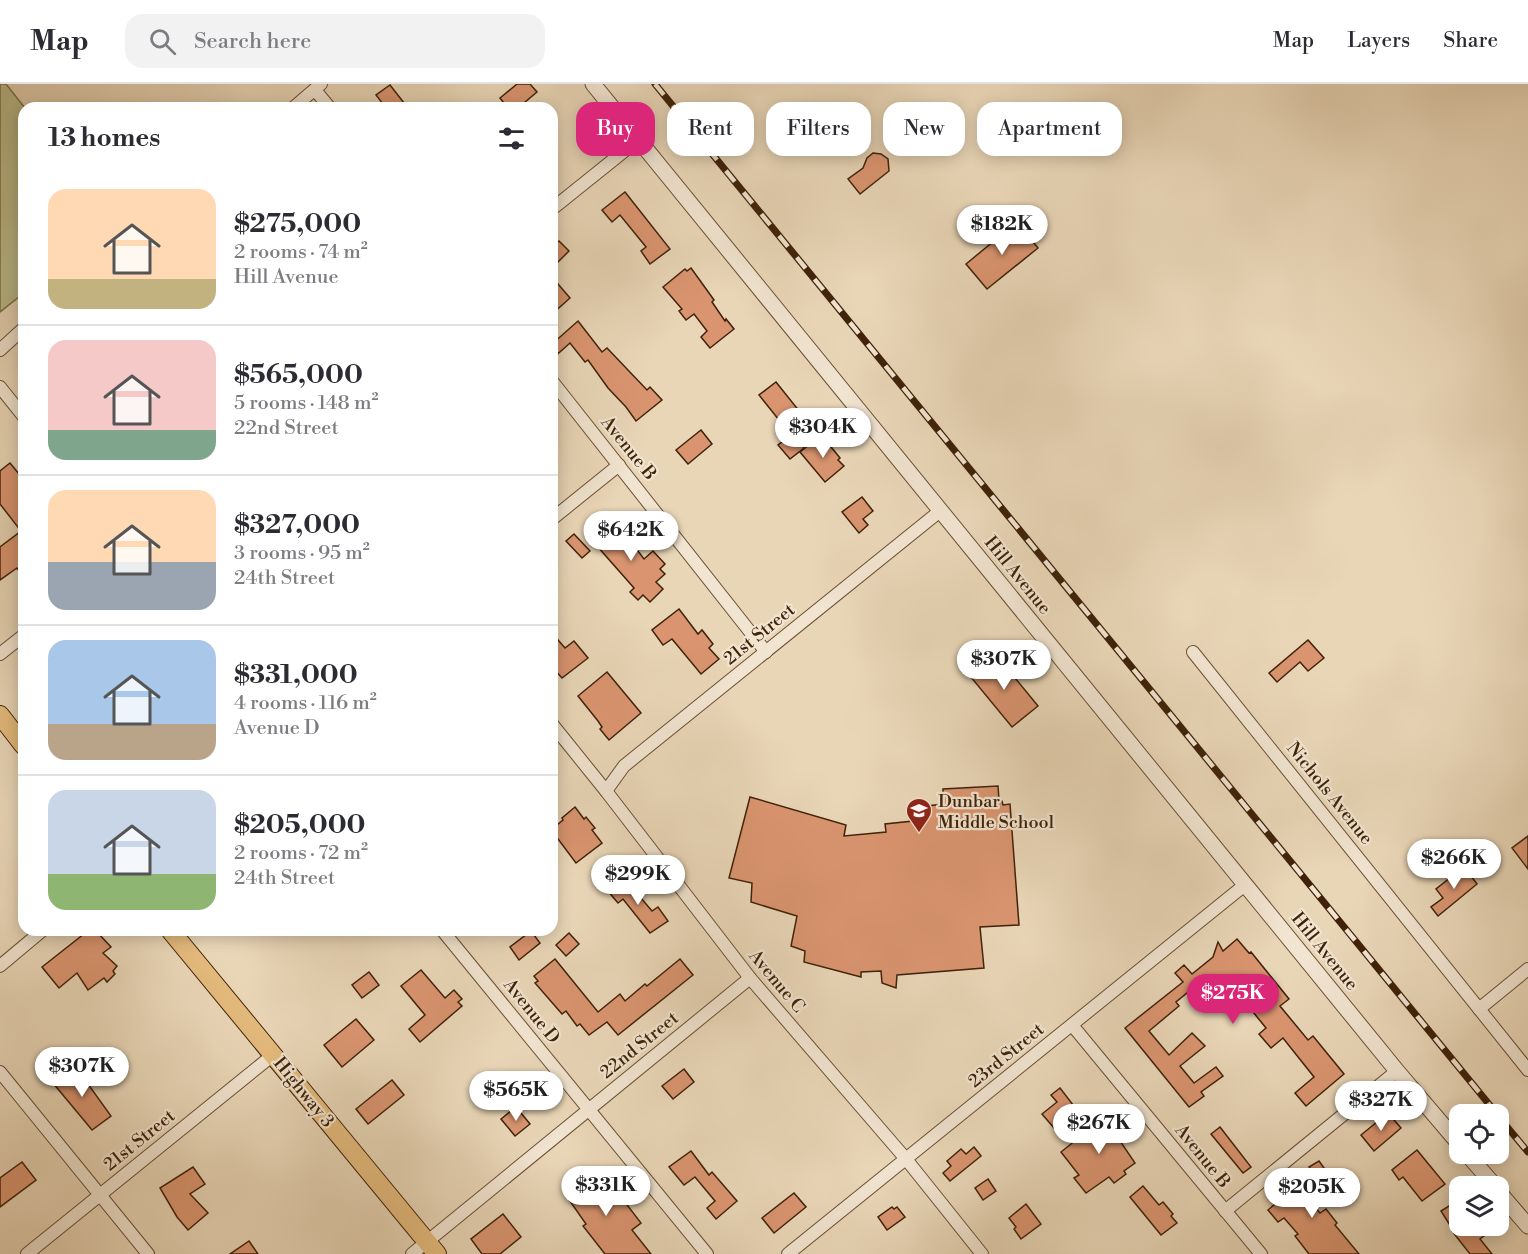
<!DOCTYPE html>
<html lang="en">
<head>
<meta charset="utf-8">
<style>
  :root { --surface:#fff; --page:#f2f2f3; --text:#2b2b33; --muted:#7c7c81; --line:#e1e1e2; --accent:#db2777 }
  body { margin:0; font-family:"Libre Bodoni",serif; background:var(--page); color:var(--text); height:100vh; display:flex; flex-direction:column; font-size:22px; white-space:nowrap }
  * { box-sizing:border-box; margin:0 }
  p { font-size:20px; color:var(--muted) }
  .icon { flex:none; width:33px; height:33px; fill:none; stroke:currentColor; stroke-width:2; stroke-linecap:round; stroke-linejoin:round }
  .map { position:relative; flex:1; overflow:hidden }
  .details { position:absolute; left:18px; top:18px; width:540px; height:834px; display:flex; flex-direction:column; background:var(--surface); border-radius:18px; box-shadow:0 3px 15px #0003 }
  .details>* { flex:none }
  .banner { position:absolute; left:576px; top:18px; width:570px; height:54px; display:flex; gap:12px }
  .controls { position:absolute; left:1449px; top:1020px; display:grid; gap:12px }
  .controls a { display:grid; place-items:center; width:60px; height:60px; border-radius:12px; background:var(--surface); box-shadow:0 3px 15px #0003; font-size:30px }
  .price { position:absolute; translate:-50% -51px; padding:0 14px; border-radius:21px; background:#fff; color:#222; font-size:20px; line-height:39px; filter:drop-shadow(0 2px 3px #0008) }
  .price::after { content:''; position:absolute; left:50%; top:36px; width:18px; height:14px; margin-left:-9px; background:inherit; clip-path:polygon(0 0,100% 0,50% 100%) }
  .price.current { background:var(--accent); color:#fff }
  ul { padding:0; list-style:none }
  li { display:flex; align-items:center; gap:18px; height:150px; padding:0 30px }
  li+li { border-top:2px solid var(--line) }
  li span { display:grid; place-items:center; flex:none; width:168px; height:120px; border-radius:18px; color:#555 }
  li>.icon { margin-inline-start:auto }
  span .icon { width:72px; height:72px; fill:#fffc; stroke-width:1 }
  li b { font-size:26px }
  h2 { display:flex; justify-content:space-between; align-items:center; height:72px; padding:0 30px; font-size:26px }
  .chip { padding:0 21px; border-radius:18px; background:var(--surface); box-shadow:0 3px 15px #0003; font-size:21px; line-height:54px }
  .chip.current { background:var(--accent); color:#fff }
  header { display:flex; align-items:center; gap:36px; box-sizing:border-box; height:84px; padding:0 30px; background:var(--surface); border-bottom:2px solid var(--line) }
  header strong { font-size:28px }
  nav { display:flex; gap:33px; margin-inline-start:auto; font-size:21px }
  .search { width:420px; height:54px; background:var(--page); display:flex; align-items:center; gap:15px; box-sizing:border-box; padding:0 21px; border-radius:18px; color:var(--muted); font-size:22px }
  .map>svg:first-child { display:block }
  .green { fill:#bbbd8c; stroke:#7d704a; stroke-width:1.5 }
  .building { fill:#da9570; stroke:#3f2209; stroke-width:1.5 }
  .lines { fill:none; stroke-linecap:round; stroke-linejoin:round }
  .minor-casing { stroke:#6a4f34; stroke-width:14 }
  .tertiary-casing { stroke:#6a4f34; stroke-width:17 }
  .primary-casing { stroke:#3f2209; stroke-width:20 }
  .minor { stroke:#f1e4d0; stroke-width:12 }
  .tertiary { stroke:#f1e4d0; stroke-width:15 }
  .primary { stroke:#e4bb7c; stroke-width:18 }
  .rail-casing { stroke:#3f2209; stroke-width:7 }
  .rail { stroke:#f1e4d0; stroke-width:4.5; stroke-dasharray:14; stroke-linecap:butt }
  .labels { text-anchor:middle; stroke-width:4.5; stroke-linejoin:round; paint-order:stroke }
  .street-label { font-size:18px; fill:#3f2209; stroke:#f1e4d0 }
  .poi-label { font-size:18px; fill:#3f2209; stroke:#f1e4d0; text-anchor:start }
</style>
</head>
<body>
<header>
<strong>Map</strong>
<div class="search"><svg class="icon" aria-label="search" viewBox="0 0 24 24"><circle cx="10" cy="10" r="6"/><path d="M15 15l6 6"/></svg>Search here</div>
<nav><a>Map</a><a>Layers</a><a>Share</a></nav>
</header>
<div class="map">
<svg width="1528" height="1170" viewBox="0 0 1528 1170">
  <rect width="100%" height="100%" fill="#e9d6b7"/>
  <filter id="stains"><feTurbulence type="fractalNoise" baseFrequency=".00333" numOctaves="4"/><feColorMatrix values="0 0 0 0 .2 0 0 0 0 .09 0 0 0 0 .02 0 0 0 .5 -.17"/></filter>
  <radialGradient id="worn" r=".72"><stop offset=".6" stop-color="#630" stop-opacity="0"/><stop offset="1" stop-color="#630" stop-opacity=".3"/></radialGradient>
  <polygon class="green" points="0,0 6,0 25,24 24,209 0,228"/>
  <g class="building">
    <polygon points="517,0 530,0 537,8 518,24 508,24 500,14"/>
    <polygon points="390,1 408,24 386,24 376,11"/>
    <polygon points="873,69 881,70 888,75 889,87 860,110 848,95 863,84 867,74"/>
    <polygon points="625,108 670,165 650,180 641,167 646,163 620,131 612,138 602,126"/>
    <polygon points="1017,138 1038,164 987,205 966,180"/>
    <polygon points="559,157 569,167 552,184 552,163"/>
    <polygon points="691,184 714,216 712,218 725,237 726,235 734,245 710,264 701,253 707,247 694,230 686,236 679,227 682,225 663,203 685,185 687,187"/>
    <polygon points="552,193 570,214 552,230"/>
    <polygon points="578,237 602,268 607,264 647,306 650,303 662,316 636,337 626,323 608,304 588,276 585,278 570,259 552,275 552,260"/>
    <polygon points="776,298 800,328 783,341 759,311"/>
    <polygon points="701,346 712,360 688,380 676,366"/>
    <polygon points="793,350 804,364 790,375 778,361"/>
    <polygon points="819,353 824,359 827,358 840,374 838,376 844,382 825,398 800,368"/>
    <polygon points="10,379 24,396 24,494 17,484 0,496 0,463 21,447 0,420 0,387"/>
    <polygon points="862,413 873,427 863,435 868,441 859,449 842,428"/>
    <polygon points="610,437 616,444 619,442 644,475 653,467 665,480 660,485 665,490 656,498 663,505 650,518 643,511 638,516 630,508 634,504 590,454"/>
    <polygon points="574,450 590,467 582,474 566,457"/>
    <polygon points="679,525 698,550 702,546 713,560 709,564 719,575 701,590 672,555 663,561 652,546"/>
    <polygon points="552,549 565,564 574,557 588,574 562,594 552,583"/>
    <polygon points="1308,556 1324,574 1308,587 1300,578 1277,598 1269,589"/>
    <polygon points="997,572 1038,622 1012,643 970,592"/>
    <polygon points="607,588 641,629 609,656 600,645 602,643 598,637 578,612"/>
    <polygon points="998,702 999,716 1002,717 1003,721 1010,720 1019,841 980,843 984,884 897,891 896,904 882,899 881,887 861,888 861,893 804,878 805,867 791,862 797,832 751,818 752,799 729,794 750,713 846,741 844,752 886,748 885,740 913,737 911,724 943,720 943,705"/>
    <polygon points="575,723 584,735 586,733 595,744 592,746 602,759 576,779 552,747 552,745 563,736 562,734"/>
    <polygon points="1528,752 1528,785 1512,764"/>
    <polygon points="1485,764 1492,772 1481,781 1474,773"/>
    <polygon points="1464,783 1477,800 1438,832 1431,823 1443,814 1436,805"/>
    <polygon points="624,794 652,827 658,823 668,837 650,849 623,815 618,819 608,807"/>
    <polygon points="89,846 95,846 111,863 103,869 117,882 113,887 115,890 107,898 104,894 88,906 77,889 59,904 42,883"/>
    <polygon points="531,847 540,859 519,876 510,863"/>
    <polygon points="569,849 579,860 566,872 556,861"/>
    <polygon points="1237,855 1249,869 1251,868 1289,915 1280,922 1308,956 1313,952 1344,990 1306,1022 1295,1009 1314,993 1283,954 1271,964 1259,950 1266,944 1249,923 1260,914 1247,896 1223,913 1208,892 1176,918 1179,922 1149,947 1169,971 1192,949 1205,962 1180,982 1194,999 1216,983 1223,992 1201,1008 1204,1012 1189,1023 1125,944 1183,898 1175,889 1184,881 1192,890 1213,873 1218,858 1223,867"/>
    <polygon points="555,875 598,928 620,910 625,917 645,900 647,902 680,875 693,891 618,951 607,938 589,951 580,940 577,942 566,927 562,930 535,899 538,897 534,892"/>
    <polygon points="421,886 445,914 454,906 462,915 458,918 462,922 420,958 409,945 425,931 401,902"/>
    <polygon points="369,888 379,901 362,914 352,901"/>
    <polygon points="356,935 374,956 342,983 324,961"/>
    <polygon points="75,982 111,1032 92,1046 53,999"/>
    <polygon points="684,985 694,998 673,1015 662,1002"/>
    <polygon points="392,996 404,1011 368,1040 356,1025"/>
    <polygon points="1060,1004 1077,1026 1054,1044 1042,1030 1057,1018 1051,1011"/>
    <polygon points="516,1023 530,1040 515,1052 501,1035"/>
    <polygon points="1388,1029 1401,1044 1374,1067 1361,1051"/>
    <polygon points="1107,1031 1121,1047 1116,1051 1135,1079 1124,1087 1126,1090 1114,1099 1109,1093 1086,1109 1074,1094 1079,1091 1061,1068"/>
    <polygon points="1220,1043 1251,1083 1243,1089 1211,1050"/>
    <polygon points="974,1063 981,1072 950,1097 943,1089 951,1082 947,1077 961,1065 966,1070"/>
    <polygon points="1417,1066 1445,1100 1422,1117 1403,1093 1399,1096 1392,1086"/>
    <polygon points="691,1067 709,1091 712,1088 737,1117 716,1135 707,1124 715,1117 695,1093 684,1101 669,1083"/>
    <polygon points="1319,1077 1329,1091 1303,1109 1320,1129 1326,1125 1337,1139 1335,1141 1359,1170 1309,1170 1295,1152 1298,1150 1284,1134 1278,1138 1268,1126 1313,1088 1309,1083"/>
    <polygon points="22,1078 36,1096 0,1123 0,1094"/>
    <polygon points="193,1083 205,1100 190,1110 208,1129 188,1146 177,1133 160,1104"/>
    <polygon points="595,1084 617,1116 621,1113 641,1139 632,1146 651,1170 605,1170 583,1142 586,1140 565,1110 581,1100 580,1094"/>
    <polygon points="988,1095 996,1107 983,1116 975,1104"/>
    <polygon points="1143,1102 1159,1121 1163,1118 1173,1130 1171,1132 1177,1139 1161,1151 1130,1113"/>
    <polygon points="794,1109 806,1123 774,1149 762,1134"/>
    <polygon points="1460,1115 1460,1142 1482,1142 1488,1149 1480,1155 1492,1170 1470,1170 1452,1147 1453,1146 1441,1127"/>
    <polygon points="1026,1120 1041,1140 1021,1155 1014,1145 1016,1143 1009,1134"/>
    <polygon points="892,1123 894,1125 897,1123 905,1133 887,1146 878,1133"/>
    <polygon points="503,1130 521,1153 500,1170 482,1170 471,1155"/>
    <polygon points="249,1157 258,1170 230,1170"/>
  </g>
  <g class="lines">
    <defs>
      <g id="minor">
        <polyline points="315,6 330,24"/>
        <polyline points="293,24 321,0"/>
        <polyline points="552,125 638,56"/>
        <polyline points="0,266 24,244"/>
        <polyline points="552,297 766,568"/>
        <polyline points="0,303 24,333"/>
        <polyline points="552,435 619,381"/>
        <polyline points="1193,568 1528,986"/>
        <polyline points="0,570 24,551"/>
        <polyline points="552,640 606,707 750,894 906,1075 982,1170"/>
        <polyline points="606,707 624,682 940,427"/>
        <polyline points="442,846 707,1170"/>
        <polyline points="0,882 43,846"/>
        <polyline points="1479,925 1528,885"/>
        <polyline points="1072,941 1261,1170"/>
        <polyline points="0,988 148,1170"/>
        <polyline points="1225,1127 1397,987"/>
        <polyline points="27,1170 273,971"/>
        <polyline points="412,1170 750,894"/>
        <polyline points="788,1170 1246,800"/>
      </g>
      <g id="tertiary">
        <polyline points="593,0 1397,987 1460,1061"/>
        <polyline points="1467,1070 1495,1102"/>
        <polyline points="1498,1107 1528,1142"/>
      </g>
      <g id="primary">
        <polyline points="0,631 24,662"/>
        <polyline points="170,846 437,1170"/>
      </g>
    </defs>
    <use href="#minor" class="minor-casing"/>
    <use href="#tertiary" class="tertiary-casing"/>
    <use href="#primary" class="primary-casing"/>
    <use href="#minor" class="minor"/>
    <use href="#tertiary" class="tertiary"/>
    <use href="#primary" class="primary"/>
    <defs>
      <g id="rail">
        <polyline points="655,0 1497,1030"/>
        <polyline points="1498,1032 1528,1068"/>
      </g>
    </defs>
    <use href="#rail" class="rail-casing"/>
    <use href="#rail" class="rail"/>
  </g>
  <defs>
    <symbol id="school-pin" viewBox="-11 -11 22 30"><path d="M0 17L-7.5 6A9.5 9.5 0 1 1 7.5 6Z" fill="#8f2418" stroke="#f1e4d0"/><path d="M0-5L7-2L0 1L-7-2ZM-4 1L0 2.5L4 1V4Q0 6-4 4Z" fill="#fff"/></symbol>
  </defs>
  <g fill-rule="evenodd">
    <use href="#school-pin" x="904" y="712" width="30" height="40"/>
  </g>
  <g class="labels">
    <g class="street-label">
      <text transform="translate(629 364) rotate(51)" y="6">Avenue B</text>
      <text transform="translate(1018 491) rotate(51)" y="6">Hill Avenue</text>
      <text transform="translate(759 550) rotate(-39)" y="6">21st Street</text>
      <text transform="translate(1330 709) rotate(51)" y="6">Nichols Avenue</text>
      <text transform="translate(1325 867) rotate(51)" y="6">Hill Avenue</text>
      <text transform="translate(777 897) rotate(50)" y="6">Avenue C</text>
      <text transform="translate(532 927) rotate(51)" y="6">Avenue D</text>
      <text transform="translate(639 961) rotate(-39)" y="6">22nd Street</text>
      <text transform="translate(1006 971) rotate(-39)" y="6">23rd Street</text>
      <text transform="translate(304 1008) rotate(51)" y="6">Highway 3</text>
      <text transform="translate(139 1056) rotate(-39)" y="6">21st Street</text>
      <text transform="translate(1203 1072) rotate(51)" y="6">Avenue B</text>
    </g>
    <g class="poi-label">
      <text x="938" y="723">Dunbar<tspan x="938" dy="21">Middle School</tspan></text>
    </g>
  </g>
  <rect width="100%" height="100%" filter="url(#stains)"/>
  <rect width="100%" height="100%" fill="url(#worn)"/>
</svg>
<div class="controls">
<a><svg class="icon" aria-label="locate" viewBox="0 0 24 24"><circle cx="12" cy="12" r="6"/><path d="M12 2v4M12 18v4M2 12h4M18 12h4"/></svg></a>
<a><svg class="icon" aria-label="layers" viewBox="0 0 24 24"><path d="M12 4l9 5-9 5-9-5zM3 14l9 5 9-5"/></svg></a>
</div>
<b class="price" style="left:1002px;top:172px">$182K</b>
<b class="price" style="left:823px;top:375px">$304K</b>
<b class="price" style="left:631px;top:478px">$642K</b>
<b class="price" style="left:1004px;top:607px">$307K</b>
<b class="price" style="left:1454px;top:806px">$266K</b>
<b class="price" style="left:638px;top:822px">$299K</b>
<b class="price current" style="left:1233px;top:941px">$275K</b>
<b class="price" style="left:82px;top:1014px">$307K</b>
<b class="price" style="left:516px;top:1038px">$565K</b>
<b class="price" style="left:1381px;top:1048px">$327K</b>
<b class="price" style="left:1099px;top:1071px">$267K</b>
<b class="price" style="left:606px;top:1133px">$331K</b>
<b class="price" style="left:1312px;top:1135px">$205K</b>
<div class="banner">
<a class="chip current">Buy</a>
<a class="chip">Rent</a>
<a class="chip">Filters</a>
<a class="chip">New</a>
<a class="chip">Apartment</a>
</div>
<section class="details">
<h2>13 homes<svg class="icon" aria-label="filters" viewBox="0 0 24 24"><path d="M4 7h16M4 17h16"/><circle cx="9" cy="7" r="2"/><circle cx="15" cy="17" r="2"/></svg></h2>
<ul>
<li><span style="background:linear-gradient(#ffd9b3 75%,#c2b280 0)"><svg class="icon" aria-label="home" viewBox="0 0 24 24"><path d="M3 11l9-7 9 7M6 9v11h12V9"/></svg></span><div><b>$275,000</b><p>2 rooms · 74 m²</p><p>Hill Avenue</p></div></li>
<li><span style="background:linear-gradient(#f6c9c9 75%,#7fa58c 0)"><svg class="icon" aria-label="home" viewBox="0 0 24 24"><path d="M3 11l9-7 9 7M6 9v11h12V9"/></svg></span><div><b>$565,000</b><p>5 rooms · 148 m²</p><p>22nd Street</p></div></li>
<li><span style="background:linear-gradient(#ffd9b3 60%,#9aa5b1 0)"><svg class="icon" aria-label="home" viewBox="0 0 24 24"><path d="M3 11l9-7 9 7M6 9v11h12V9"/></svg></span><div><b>$327,000</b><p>3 rooms · 95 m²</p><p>24th Street</p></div></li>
<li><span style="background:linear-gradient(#a9c7e8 70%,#b9a48a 0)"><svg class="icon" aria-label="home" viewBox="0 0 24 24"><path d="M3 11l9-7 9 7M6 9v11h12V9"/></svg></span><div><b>$331,000</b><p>4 rooms · 116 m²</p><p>Avenue D</p></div></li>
<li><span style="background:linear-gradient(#c9d6e8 70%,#8fb573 0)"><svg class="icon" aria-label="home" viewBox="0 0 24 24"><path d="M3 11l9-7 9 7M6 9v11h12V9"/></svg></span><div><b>$205,000</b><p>2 rooms · 72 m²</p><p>24th Street</p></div></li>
</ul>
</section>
</div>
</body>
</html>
